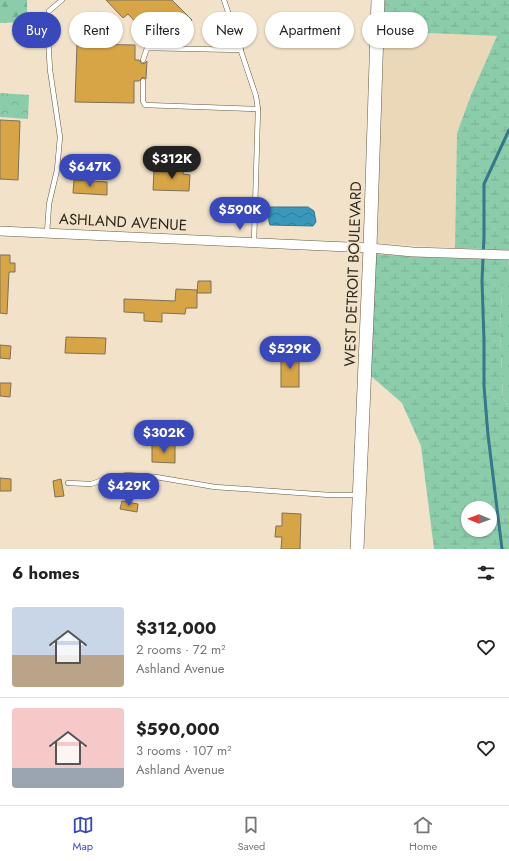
<!DOCTYPE html>
<html lang="en">
<head>
<meta charset="utf-8">
<style>
  :root { --surface:#fff; --page:#f2f2f2; --text:#222; --muted:#767676; --line:#e0e0e0; --accent:#3949bc }
  body { margin:0; font-family:Jost,sans-serif; background:var(--page); color:var(--text); height:100vh; display:flex; flex-direction:column; font-size:15px; white-space:nowrap }
  * { box-sizing:border-box; margin:0 }
  p { font-size:13px; color:var(--muted) }
  .icon { flex:none; width:22px; height:22px; fill:none; stroke:currentColor; stroke-width:2; stroke-linecap:round; stroke-linejoin:round }
  .map { position:relative; height:549px; overflow:hidden }
  .sheet { display:flex; flex-direction:column; background:var(--surface); flex:1 }
  .sheet>* { flex:none }
  .hud { position:absolute; left:12px; top:12px; width:485px; height:36px; display:flex; gap:8px }
  .needle { width:26px; rotate:271deg }
  .tools { position:absolute; left:461px; top:501px; display:grid; gap:8px }
  .tools a { display:grid; place-items:center; width:36px; height:36px; border-radius:50%; background:var(--surface); box-shadow:0 1px 3px #0004; font-size:20px }
  .price { position:absolute; translate:-50% -34px; padding:0 9px; border-radius:14px; background:var(--accent); color:#fff; font-size:13px; line-height:26px; filter:drop-shadow(0 1px 2px #0008) }
  .price::after { content:''; position:absolute; left:50%; top:24px; width:12px; height:9px; margin-left:-6px; background:inherit; clip-path:polygon(0 0,100% 0,50% 100%) }
  .price.current { background:#222; color:#fff }
  ul { padding:0; list-style:none }
  li { display:flex; align-items:center; gap:12px; height:100px; padding:0 12px }
  li+li { border-top:1px solid var(--line) }
  li span { display:grid; place-items:center; flex:none; width:112px; height:80px; border-radius:4px; color:#555 }
  li>.icon { margin-inline-start:auto }
  span .icon { width:48px; height:48px; fill:#fffc; stroke-width:1 }
  li b { font-size:17px }
  h2 { display:flex; justify-content:space-between; align-items:center; height:48px; padding:0 12px; font-size:17px }
  .chip { padding:0 14px; border-radius:18px; background:var(--surface); box-shadow:0 1px 3px #0004; font-size:14px; line-height:36px }
  .chip.current { background:var(--accent); color:#fff }
  .menu { display:flex; justify-content:space-around; align-items:center; height:56px; border-top:1px solid var(--line); background:var(--surface); font-size:11px; color:var(--muted) }
  .menu a { display:grid; justify-items:center; gap:2px }
  .menu .current { color:var(--accent) }
  .map>svg:first-child { display:block }
  .built { fill:#ebd8b8 }
  .forest { fill:url(#forest-firs) }
  .wetland { fill:url(#wetland-marsh); fill-rule:evenodd }
  .park { fill:url(#park-crowns) }
  .water { fill:url(#water-waves); stroke:#36778b }
  .lines { fill:none; stroke-linecap:round; stroke-linejoin:round }
  .stream { stroke:#36778b; stroke-width:3 }
  .building { fill:#d7a546; stroke:#7d7059 }
  .lane-casing { stroke:#665943; stroke-width:5.5 }
  .street-casing { stroke:#665943; stroke-width:10 }
  .secondary-casing { stroke:#665943; stroke-width:14 }
  .lane { stroke:#fff; stroke-width:4.5 }
  .street { stroke:#fff; stroke-width:9 }
  .secondary { stroke:#fff; stroke-width:13 }
  .labels { text-anchor:middle; stroke-width:4; stroke-linejoin:round; paint-order:stroke }
  .street-label { font-size:15px; fill:#2c271d; stroke:#f1e2c9 }
</style>
</head>
<body>
<div class="map">
<svg width="509" height="549" viewBox="0 0 509 549">
  <defs>
    <pattern id="forest-firs" width="22" height="20" patternUnits="userSpaceOnUse"><rect width="22" height="20" fill="#8bcdab"/><path d="M5 1l3.5 6h-7zM16 11l3.5 6h-7z" fill="#78b093"/></pattern>
    <pattern id="wetland-marsh" width="20" height="14" patternUnits="userSpaceOnUse"><rect width="20" height="14" fill="#8bcdab"/><path d="M1 5h8M5 5V1M11 12h8M15 12V8" fill="none" stroke="#78b093"/></pattern>
    <pattern id="park-crowns" width="20" height="18" patternUnits="userSpaceOnUse"><rect width="20" height="18" fill="#8bcdab"/><path d="M2 6a3 3 0 1 1 6 0M12 15a3 3 0 1 1 6 0" fill="none" stroke="#78b093"/></pattern>
    <pattern id="water-waves" width="16" height="10" patternUnits="userSpaceOnUse"><rect width="16" height="10" fill="#3a99ba"/><path d="M0 5q4-4 8 0t8 0" fill="none" stroke="#317d97"/></pattern>
  </defs>
  <rect width="100%" height="100%" fill="#f1e2c9"/>
  <polygon class="built" points="383,31 497,36 471,95 457,133 455,248 377,243"/>
  <g class="forest">
    <polygon points="0,0 27,0 27,22 0,23"/>
    <polygon points="509,263 509,407 503,398 500,328 502,290"/>
  </g>
  <g class="wetland">
    <polygon points="384,0 509,0 509,250 455,248 457,133 471,95 497,36 383,31"/>
    <path d="M 376,254 L 413,257 L 509,260 L 508,270 L 502,290 L 500,328 L 503,398 L 509,407 L 509,549 L 434,549 L 421,446 L 402,403 L 371,376 ZM 468,508 L 490,508 L 490,530 L 468,530 Z"/>
  </g>
  <polygon class="park" points="0,93 29,95 28,119 0,117"/>
  <polygon class="water" points="271,207 308,207 314,211 316,222 313,226 270,225 269,222 268,208"/>
  <g class="lines">
    <polyline class="stream" points="502,549 488,435 484,386 484,340 482,281 484,236 484,184 509,130"/>
  </g>
  <g class="building">
    <polygon points="106,0 172,0 192,20 175,36 158,18 144,31 128,14 123,18"/>
    <polygon points="77,44 135,45 135,60 139,60 142,64 145,63 147,61 146,79 143,77 139,81 134,81 134,103 75,102"/>
    <polygon points="0,120 20,121 18,180 0,179"/>
    <polygon points="167,166 184,166 183,174 190,175 189,191 153,190 154,171 166,172"/>
    <polygon points="74,180 107,182 107,195 73,193"/>
    <polygon points="0,255 10,255 10,263 15,263 15,272 9,272 7,314 0,313"/>
    <polygon points="198,281 211,281 211,293 197,293"/>
    <polygon points="176,289 197,290 197,308 186,308 185,314 162,313 162,322 144,321 144,313 124,312 124,299 175,301"/>
    <polygon points="66,337 106,338 105,354 65,353"/>
    <polygon points="0,345 11,346 10,359 0,358"/>
    <rect x="281" y="352" width="18" height="35"/>
    <polygon points="0,383 11,383 10,397 0,396"/>
    <polygon points="152,444 175,445 175,463 152,462"/>
    <polygon points="0,478 11,479 11,491 0,491"/>
    <polygon points="61,479 64,496 55,497 53,481"/>
    <polygon points="122,501 138,504 137,512 120,509"/>
    <polygon points="282,513 301,514 300,549 281,549 282,537 275,537 276,526 282,526"/>
  </g>
  <g class="lines">
    <defs>
      <g id="lane">
        <polyline points="224,0 256,96 258,109 254,243"/>
        <polyline points="49,11 62,0"/>
        <polyline points="143,60 147,48 241,50"/>
        <polyline points="143,81 143,101 145,105 258,109"/>
        <polyline points="47,233 49,204 57,170 60,137 50,70 48,37"/>
        <polyline points="68,483 91,484 106,479 127,475 156,477 215,487 330,495 358,495"/>
      </g>
      <polyline id="street" points="0,231 370,248 413,252 509,255"/>
      <polyline id="secondary" points="357,549 370,248 378,0"/>
    </defs>
    <use href="#lane" class="lane-casing"/>
    <use href="#street" class="street-casing"/>
    <use href="#secondary" class="secondary-casing"/>
    <use href="#lane" class="lane"/>
    <use href="#street" class="street"/>
    <use href="#secondary" class="secondary"/>
  </g>
  <g class="labels">
    <g class="street-label">
      <text transform="translate(123 222) rotate(3)" y="5">ASHLAND AVENUE</text>
      <text transform="translate(353 274) rotate(-88)" y="5">WEST DETROIT BOULEVARD</text>
    </g>
  </g>
</svg>
<div class="tools">
<a><svg class="needle" viewBox="-14 -14 28 28"><path d="M0-13l5 13h-10z" fill="#e53935"/><path d="M0 13l5-13h-10z" fill="#767676"/></svg></a>
</div>
<b class="price current" style="left:172px;top:180px">$312K</b>
<b class="price" style="left:90px;top:188px">$647K</b>
<b class="price" style="left:240px;top:231px">$590K</b>
<b class="price" style="left:290px;top:370px">$529K</b>
<b class="price" style="left:164px;top:454px">$302K</b>
<b class="price" style="left:129px;top:507px">$429K</b>
<div class="hud">
<a class="chip current">Buy</a>
<a class="chip">Rent</a>
<a class="chip">Filters</a>
<a class="chip">New</a>
<a class="chip">Apartment</a>
<a class="chip">House</a>
</div>
</div>
<section class="sheet">
<h2>6 homes<svg class="icon" aria-label="filters" viewBox="0 0 24 24"><path d="M4 7h16M4 17h16"/><circle cx="9" cy="7" r="2"/><circle cx="15" cy="17" r="2"/></svg></h2>
<ul>
<li><span style="background:linear-gradient(#c9d6e8 60%,#b9a48a 0)"><svg class="icon" aria-label="home" viewBox="0 0 24 24"><path d="M3 11l9-7 9 7M6 9v11h12V9"/></svg></span><div><b>$312,000</b><p>2 rooms · 72 m²</p><p>Ashland Avenue</p></div><svg class="icon" aria-label="heart" viewBox="0 0 24 24"><path d="M12 20l-8-8c-3-5 5-10 8-4 3-6 11-1 8 4z"/></svg></li>
<li><span style="background:linear-gradient(#f6c9c9 75%,#9aa5b1 0)"><svg class="icon" aria-label="home" viewBox="0 0 24 24"><path d="M3 11l9-7 9 7M6 9v11h12V9"/></svg></span><div><b>$590,000</b><p>3 rooms · 107 m²</p><p>Ashland Avenue</p></div><svg class="icon" aria-label="heart" viewBox="0 0 24 24"><path d="M12 20l-8-8c-3-5 5-10 8-4 3-6 11-1 8 4z"/></svg></li>
</ul>
</section>
<nav class="menu">
<a class="current"><svg class="icon" aria-label="map" viewBox="0 0 24 24"><path d="M3 6l6-2 6 2 6-2v14l-6 2-6-2-6 2zM9 4v14M15 6v14"/></svg>Map</a>
<a><svg class="icon" aria-label="saved" viewBox="0 0 24 24"><path d="M7 4h10v16l-5-4-5 4z"/></svg>Saved</a>
<a><svg class="icon" aria-label="home" viewBox="0 0 24 24"><path d="M3 11l9-7 9 7M6 9v11h12V9"/></svg>Home</a>
</nav>
</body>
</html>
